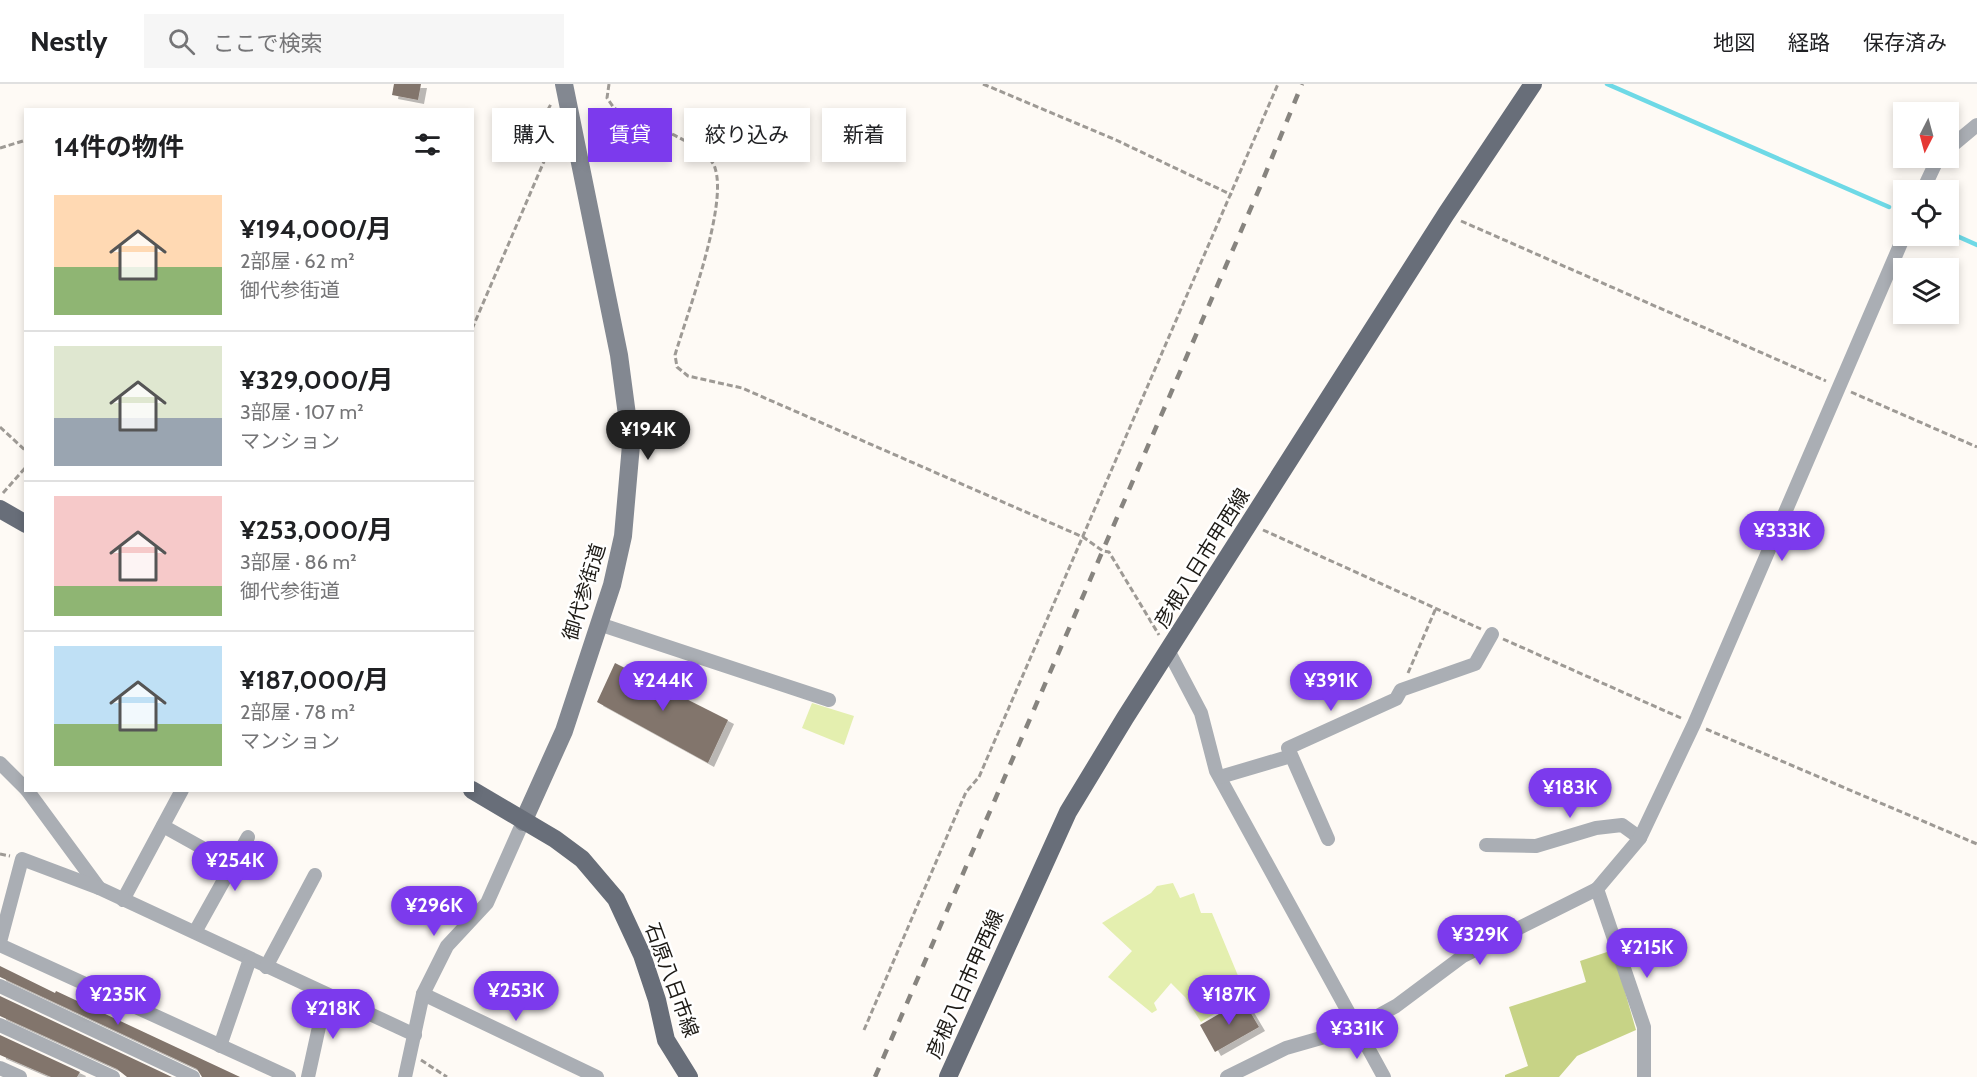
<!DOCTYPE html>
<html lang="ja">
<head>
<meta charset="utf-8">
<style>
  :root { --surface:#fff; --page:#f6f6f6; --text:#202124; --muted:#757577; --line:#e0e0e0; --accent:#7c3aed }
  body { margin:0; font-family:Cabin,"Noto Sans JP",sans-serif; background:var(--page); color:var(--text); height:100vh; display:flex; flex-direction:column; font-size:22px; white-space:nowrap }
  * { box-sizing:border-box; margin:0 }
  p { font-size:20px; color:var(--muted) }
  .icon { flex:none; width:33px; height:33px; fill:none; stroke:currentColor; stroke-width:2; stroke-linecap:round; stroke-linejoin:round }
  .map { position:relative; flex:1; overflow:hidden }
  .details { position:absolute; left:24px; top:24px; width:450px; height:684px; display:flex; flex-direction:column; background:var(--surface); border-radius:0px; box-shadow:0 3px 9px #0003 }
  .details>* { flex:none }
  .top-card { position:absolute; left:492px; top:24px; width:570px; height:54px; display:flex; gap:12px }
  .needle { width:39px; rotate:186deg }
  .tools { position:absolute; left:1893px; top:18px; display:grid; gap:12px }
  .tools a { display:grid; place-items:center; width:66px; height:66px; border-radius:0px; background:var(--surface); box-shadow:0 3px 9px #0003; font-size:30px }
  .price { position:absolute; translate:-50% -51px; padding:0 14px; border-radius:21px; background:var(--accent); color:#fff; font-size:20px; line-height:39px; filter:drop-shadow(0 2px 3px #0008) }
  .price::after { content:''; position:absolute; left:50%; top:36px; width:18px; height:14px; margin-left:-9px; background:inherit; clip-path:polygon(0 0,100% 0,50% 100%) }
  .price.current { background:#222; color:#fff }
  ul { padding:0; list-style:none }
  li { display:flex; align-items:center; gap:18px; height:150px; padding:0 30px }
  li+li { border-top:2px solid var(--line) }
  li span { display:grid; place-items:center; flex:none; width:168px; height:120px; border-radius:0px; color:#555 }
  li>.icon { margin-inline-start:auto }
  span .icon { width:72px; height:72px; fill:#fffc; stroke-width:1 }
  li b { font-size:26px }
  h2 { display:flex; justify-content:space-between; align-items:center; height:72px; padding:0 30px; font-size:26px }
  .pill { padding:0 21px; border-radius:0px; background:var(--surface); box-shadow:0 3px 9px #0003; font-size:21px; line-height:54px }
  .pill.current { background:var(--accent); color:#fff }
  header { display:flex; align-items:center; gap:36px; box-sizing:border-box; height:84px; padding:0 30px; background:var(--surface); border-bottom:2px solid var(--line) }
  header strong { font-size:28px }
  nav { display:flex; gap:33px; margin-inline-start:auto; font-size:21px }
  .search { width:420px; height:54px; background:var(--page); display:flex; align-items:center; gap:15px; box-sizing:border-box; padding:0 21px; border-radius:0px; color:var(--muted); font-size:22px }
  .map>svg:first-child { display:block }
  .green { fill:#e4efaf }
  .forest { fill:#c7d386 }
  .lines { fill:none; stroke-linecap:round; stroke-linejoin:round }
  .stream { stroke:#6ed9e6; stroke-width:4.5 }
  .building { fill:#82756c; filter:url(#shadow) }
  .path { stroke:#9e9a95; stroke-width:3; stroke-dasharray:6 3; stroke-linecap:butt }
  .street { stroke:#aaaeb4; stroke-width:14 }
  .secondary { stroke:#838891; stroke-width:18 }
  .primary { stroke:#686e79; stroke-width:18 }
  .rail { stroke:#87847f; stroke-width:4.5; stroke-dasharray:10 10; stroke-linecap:butt }
  .labels { text-anchor:middle; stroke-width:5; stroke-linejoin:round; paint-order:stroke }
  .street-label { font-size:20px; fill:#1d1a15; stroke:#fff }
</style>
</head>
<body>
<header>
<strong>Nestly</strong>
<div class="search"><svg class="icon" aria-label="search" viewBox="0 0 24 24"><circle cx="10" cy="10" r="6"/><path d="M15 15l6 6"/></svg>ここで検索</div>
<nav><a>地図</a><a>経路</a><a>保存済み</a></nav>
</header>
<div class="map">
<svg width="1977" height="993" viewBox="0 0 1977 993">
  <defs>
    <filter id="shadow"><feDropShadow dx="6" dy="4" stdDeviation="0" flood-color="#0004"/></filter>
  </defs>
  <rect width="100%" height="100%" fill="#fefaf5"/>
  <g class="green">
    <polygon points="812,619 854,632 844,661 802,644"/>
    <polygon points="1173,799 1180,814 1194,809 1201,829 1212,829 1246,911 1201,938 1185,913 1171,899 1154,919 1157,926 1152,929 1108,893 1132,867 1102,839 1151,809 1157,802"/>
  </g>
  <polygon class="forest" points="1613,866 1636,946 1577,972 1559,993 1505,993 1505,991 1528,982 1509,923 1586,898 1580,877"/>
  <g class="lines">
    <g class="stream">
      <polyline points="1607,0 1889,123"/>
      <polyline points="1948,148 1977,161"/>
    </g>
  </g>
  <g class="building">
    <polygon points="394,0 421,0 418,16 392,11"/>
    <polygon points="615,579 728,636 708,679 597,618"/>
    <polygon points="0,882 55,909 56,907 240,993 202,993 197,985 0,893"/>
    <polygon points="0,912 172,993 127,993 117,985 0,932"/>
    <polygon points="1243,916 1259,943 1215,968 1200,941"/>
    <polygon points="0,951 80,988 77,993 51,993 0,971"/>
  </g>
  <g class="lines">
    <g class="path">
      <path d="M 609,0 L 607,14 L 614,24 C 643,41 679,48 704,70 C 708,73 714,79 715,84 C 728,122 687,230 675,271 L 677,283 L 688,292 L 742,304 L 1083,453 L 1103,467 L 1109,468 L 1159,551"/>
      <polyline points="983,0 1116,56 1232,111"/>
      <polyline points="0,64 26,56"/>
      <polyline points="1461,137 1826,297"/>
      <polyline points="472,245 548,68 534,51 551,20"/>
      <polyline points="1851,308 1977,363"/>
      <polyline points="0,343 26,367"/>
      <polyline points="3,409 26,383"/>
      <polyline points="1263,446 1481,545"/>
      <polyline points="1503,555 1681,634"/>
      <polyline points="1408,589 1436,524"/>
      <polyline points="1706,645 1977,760"/>
      <polyline points="0,770 10,772"/>
      <polyline points="864,946 966,708 979,693 1278,0"/>
      <polyline points="421,976 447,993"/>
    </g>
    <g class="street">
      <polyline points="1948,65 1977,41"/>
      <polyline points="1923,106 1938,74"/>
      <polyline points="599,540 829,616"/>
      <polyline points="1169,568 1201,629 1216,687 1384,993"/>
      <polyline points="0,679 26,705"/>
      <polyline points="1220,693 1291,672"/>
      <polyline points="27,706 99,804"/>
      <polyline points="163,742 233,781"/>
      <polyline points="1328,755 1288,664 1396,615 1401,606 1475,580 1492,550"/>
      <polyline points="1486,761 1536,762 1596,744 1622,741 1640,754"/>
      <polyline points="1597,805 1644,943 1644,993"/>
      <polyline points="123,816 182,706"/>
      <polyline points="195,848 248,753"/>
      <polyline points="0,858 22,775 99,804 415,951"/>
      <polyline points="0,861 289,993"/>
      <polyline points="266,883 315,791"/>
      <polyline points="0,902 193,993"/>
      <polyline points="423,910 597,993"/>
      <polyline points="0,941 113,993"/>
      <polyline points="220,962 250,875"/>
      <polyline points="0,984 20,993"/>
      <polyline points="308,993 326,911"/>
      <polyline points="405,993 423,910 447,862 487,819 523,738"/>
      <polyline points="1227,993 1286,964 1356,944 1396,922 1463,872 1597,805 1640,754 1694,640 1904,152"/>
    </g>
    <polyline class="secondary" points="523,738 564,647 612,501 623,452 631,361 619,271 564,0"/>
    <g class="primary">
      <polyline points="0,425 26,440"/>
      <polyline points="472,706 555,755 582,775 616,815 642,871 657,916 666,956 689,993"/>
      <polyline points="948,993 1068,728 1125,634 1446,130 1533,0"/>
    </g>
    <polyline class="rail" points="875,993 1260,103 1302,0"/>
  </g>
  <g class="labels">
    <g class="street-label">
      <text transform="translate(1202 474) rotate(-58)" y="7">彦根八日市甲西線</text>
      <text transform="translate(584 508) rotate(-73)" y="7">御代参街道</text>
      <text transform="translate(672 896) rotate(70)" y="7">石原八日市線</text>
      <text transform="translate(965 900) rotate(-66)" y="7">彦根八日市甲西線</text>
    </g>
  </g>
</svg>
<div class="tools">
<a><svg class="needle" viewBox="-14 -14 28 28"><path d="M0-13l5 13h-10z" fill="#e53935"/><path d="M0 13l5-13h-10z" fill="#757577"/></svg></a>
<a><svg class="icon" aria-label="locate" viewBox="0 0 24 24"><circle cx="12" cy="12" r="6"/><path d="M12 2v4M12 18v4M2 12h4M18 12h4"/></svg></a>
<a><svg class="icon" aria-label="layers" viewBox="0 0 24 24"><path d="M12 4l9 5-9 5-9-5zM3 14l9 5 9-5"/></svg></a>
</div>
<b class="price current" style="left:648px;top:377px">¥194K</b>
<b class="price" style="left:1782px;top:478px">¥333K</b>
<b class="price" style="left:663px;top:628px">¥244K</b>
<b class="price" style="left:1331px;top:628px">¥391K</b>
<b class="price" style="left:1570px;top:735px">¥183K</b>
<b class="price" style="left:235px;top:808px">¥254K</b>
<b class="price" style="left:434px;top:853px">¥296K</b>
<b class="price" style="left:1480px;top:882px">¥329K</b>
<b class="price" style="left:1647px;top:895px">¥215K</b>
<b class="price" style="left:516px;top:938px">¥253K</b>
<b class="price" style="left:118px;top:942px">¥235K</b>
<b class="price" style="left:1229px;top:942px">¥187K</b>
<b class="price" style="left:333px;top:956px">¥218K</b>
<b class="price" style="left:1357px;top:976px">¥331K</b>
<div class="top-card">
<a class="pill">購入</a>
<a class="pill current">賃貸</a>
<a class="pill">絞り込み</a>
<a class="pill">新着</a>
</div>
<section class="details">
<h2>14件の物件<svg class="icon" aria-label="filters" viewBox="0 0 24 24"><path d="M4 7h16M4 17h16"/><circle cx="9" cy="7" r="2"/><circle cx="15" cy="17" r="2"/></svg></h2>
<ul>
<li><span style="background:linear-gradient(#ffd9b3 60%,#8fb573 0)"><svg class="icon" aria-label="home" viewBox="0 0 24 24"><path d="M3 11l9-7 9 7M6 9v11h12V9"/></svg></span><div><b>¥194,000/月</b><p>2部屋 · 62 m²</p><p>御代参街道</p></div></li>
<li><span style="background:linear-gradient(#dfe7d0 60%,#9aa5b1 0)"><svg class="icon" aria-label="home" viewBox="0 0 24 24"><path d="M3 11l9-7 9 7M6 9v11h12V9"/></svg></span><div><b>¥329,000/月</b><p>3部屋 · 107 m²</p><p>マンション</p></div></li>
<li><span style="background:linear-gradient(#f6c9c9 75%,#8fb573 0)"><svg class="icon" aria-label="home" viewBox="0 0 24 24"><path d="M3 11l9-7 9 7M6 9v11h12V9"/></svg></span><div><b>¥253,000/月</b><p>3部屋 · 86 m²</p><p>御代参街道</p></div></li>
<li><span style="background:linear-gradient(#bfe0f5 65%,#8fb573 0)"><svg class="icon" aria-label="home" viewBox="0 0 24 24"><path d="M3 11l9-7 9 7M6 9v11h12V9"/></svg></span><div><b>¥187,000/月</b><p>2部屋 · 78 m²</p><p>マンション</p></div></li>
</ul>
</section>
</div>
</body>
</html>
